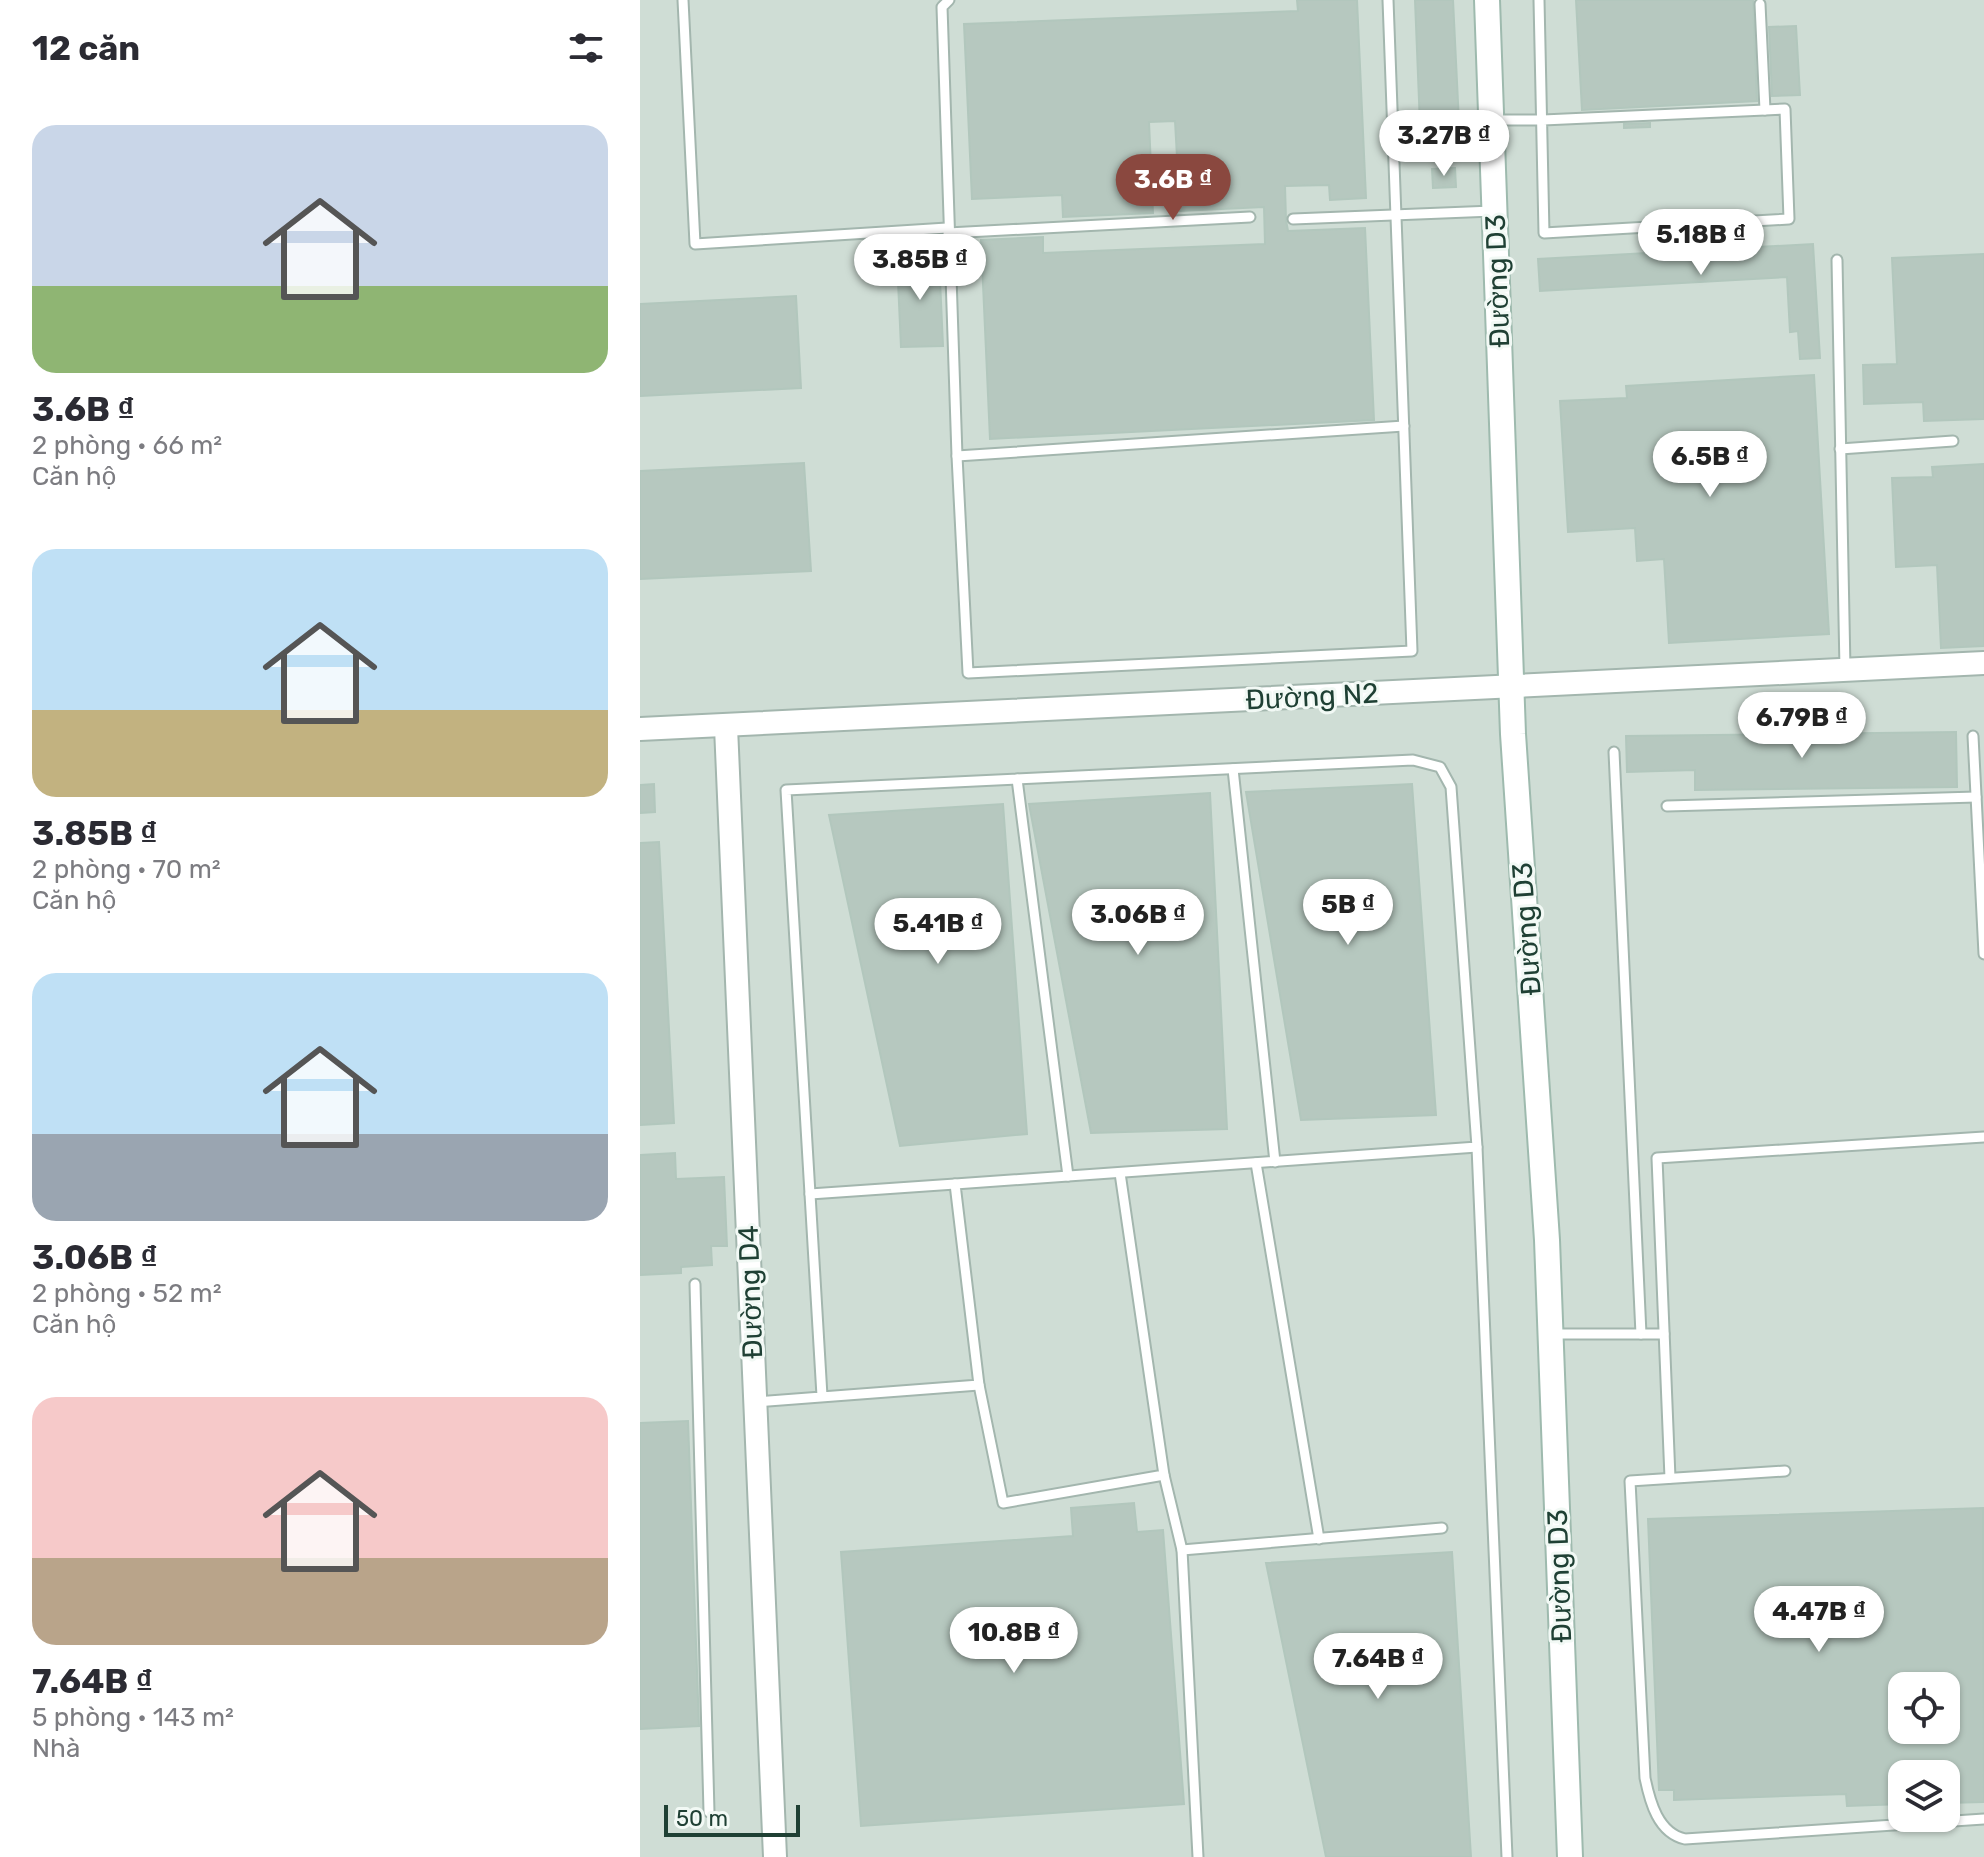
<!DOCTYPE html>
<html lang="vi">
<head>
<meta charset="utf-8">
<style>
  :root { --surface:#fff; --page:#f7f7f7; --text:#2b2b33; --muted:#7c7c81; --accent:#8a483f }
  body { margin:0; font-family:Rubik,sans-serif; background:var(--page); color:var(--text); height:100vh; display:flex; flex-direction:column; font-size:30px; white-space:nowrap }
  * { box-sizing:border-box; margin:0 }
  p { font-size:26px; color:var(--muted) }
  .icon { flex:none; width:44px; height:44px; fill:none; stroke:currentColor; stroke-width:2; stroke-linecap:round; stroke-linejoin:round }
  .map { position:relative; flex:1; overflow:hidden }
  .sheet { display:flex; flex-direction:column; background:var(--surface); width:640px }
  .sheet>* { flex:none }
  .buttons { position:absolute; left:1248px; top:1672px; display:grid; gap:16px }
  .buttons a { display:grid; place-items:center; width:72px; height:72px; border-radius:16px; background:var(--surface); box-shadow:0 2px 6px #0004; font-size:40px }
  .scale { position:absolute; left:24px; bottom:20px; width:136px; box-sizing:border-box; padding-left:8px; border:4px solid #1f4034; border-top:0; font-size:22px; line-height:28px; white-space:nowrap; color:#1f4034; -webkit-text-stroke:6px #f2f9f5; paint-order:stroke }
  .price { position:absolute; translate:-50% -68px; padding:0 18px; border-radius:28px; background:#fff; color:#222; font-size:26px; line-height:52px; filter:drop-shadow(0 2px 4px #0008) }
  .price::after { content:''; position:absolute; left:50%; top:48px; width:24px; height:18px; margin-left:-12px; background:inherit; clip-path:polygon(0 0,100% 0,50% 100%) }
  .price.on { background:var(--accent); color:#fff }
  ul { padding:0; list-style:none }
  li { display:grid; align-content:center; gap:16px; height:424px; padding:0 32px }
  li span { display:grid; place-items:center; height:248px; border-radius:24px; color:#555 }
  li>.icon { margin-inline-start:auto }
  span .icon { width:144px; height:144px; fill:#fffc; stroke-width:1 }
  li b { font-size:34px }
  h2 { display:flex; justify-content:space-between; align-items:center; height:96px; padding:0 32px; font-size:34px }
  main { display:flex; flex:1; min-height:0 }
  .map>svg:first-child { display:block }
  .built { fill:#cfddd5; fill-rule:evenodd }
  .building { fill:#b6c8bf; stroke:#b2c7bd; stroke-width:2; fill-rule:evenodd }
  .lines { fill:none; stroke-linecap:round; stroke-linejoin:round }
  .service-casing { stroke:#a3b6ae; stroke-width:13 }
  .tertiary-casing { stroke:#a3b6ae; stroke-width:26 }
  .secondary-casing { stroke:#9ebaae; stroke-width:28 }
  .service { stroke:#fff; stroke-width:9 }
  .tertiary { stroke:#fff; stroke-width:22 }
  .secondary { stroke:#fff; stroke-width:24 }
  .labels { text-anchor:middle; stroke-width:6; stroke-linejoin:round; paint-order:stroke }
  .street-label { font-size:28px; fill:#1f4034; stroke:#f2f9f5 }
</style>
</head>
<body>
<main>
<section class="sheet">
<h2>12 căn<svg class="icon" aria-label="filters" viewBox="0 0 24 24"><path d="M4 7h16M4 17h16"/><circle cx="9" cy="7" r="2"/><circle cx="15" cy="17" r="2"/></svg></h2>
<ul>
<li><span style="background:linear-gradient(#c9d6e8 65%,#8fb573 0)"><svg class="icon" aria-label="home" viewBox="0 0 24 24"><path d="M3 11l9-7 9 7M6 9v11h12V9"/></svg></span><div><b>3.6B ₫</b><p>2 phòng · 66 m²</p><p>Căn hộ</p></div></li>
<li><span style="background:linear-gradient(#bfe0f5 65%,#c2b280 0)"><svg class="icon" aria-label="home" viewBox="0 0 24 24"><path d="M3 11l9-7 9 7M6 9v11h12V9"/></svg></span><div><b>3.85B ₫</b><p>2 phòng · 70 m²</p><p>Căn hộ</p></div></li>
<li><span style="background:linear-gradient(#bfe0f5 65%,#9aa5b1 0)"><svg class="icon" aria-label="home" viewBox="0 0 24 24"><path d="M3 11l9-7 9 7M6 9v11h12V9"/></svg></span><div><b>3.06B ₫</b><p>2 phòng · 52 m²</p><p>Căn hộ</p></div></li>
<li><span style="background:linear-gradient(#f6c9c9 65%,#b9a48a 0)"><svg class="icon" aria-label="home" viewBox="0 0 24 24"><path d="M3 11l9-7 9 7M6 9v11h12V9"/></svg></span><div><b>7.64B ₫</b><p>5 phòng · 143 m²</p><p>Nhà</p></div></li>
</ul>
</section>
<div class="map">
<svg width="1344" height="1857" viewBox="0 0 1344 1857">
  <rect width="100%" height="100%" fill="#e1ede7"/>
  <path class="built" d="M 0,0 L 1344,0 L 1344,1857 L 0,1857 ZM 1262,1686 L 1306,1686 L 1306,1730 L 1262,1730 ZM 1262,1774 L 1306,1774 L 1306,1818 L 1262,1818 Z"/>
  <g class="building">
    <polygon points="657,0 717,0 726,198 690,200 689,185 645,186 646,220 648,231 725,228 734,420 350,439 341,240 403,237 403,253 625,244 624,207 540,211 535,121 509,122 513,213 423,217 422,195 332,199 324,24 658,11"/>
    <polygon points="775,0 813,0 819,123 780,125"/>
    <polygon points="936,0 1113,0 1117,101 942,110"/>
    <polygon points="1156,26 1160,95 1132,96 1129,27"/>
    <polygon points="1010,123 1010,127 984,128 984,124"/>
    <polygon points="815,168 816,187 793,188 792,169"/>
    <polygon points="1173,244 1180,358 1160,359 1158,331 1150,332 1147,277 900,291 898,259"/>
    <polygon points="1344,254 1344,419 1284,421 1283,402 1224,404 1223,365 1257,364 1252,258"/>
    <polygon points="299,258 303,346 261,347 257,259"/>
    <polygon points="156,296 161,388 0,396 0,304"/>
    <polygon points="1174,375 1189,634 1029,643 1024,559 997,561 995,528 928,532 920,401 987,398 986,386"/>
    <polygon points="164,463 171,571 0,579 0,471"/>
    <polygon points="1344,464 1344,646 1301,648 1297,565 1256,567 1252,478 1293,477 1292,467"/>
    <polygon points="1316,732 1317,787 1055,790 1055,770 987,772 986,736"/>
    <polygon points="14,784 15,812 0,813 0,785"/>
    <polygon points="772,784 796,1115 661,1120 606,792"/>
    <polygon points="570,793 587,1129 451,1133 389,804"/>
    <polygon points="363,804 387,1134 260,1146 189,815"/>
    <polygon points="19,842 34,1123 0,1125 0,843"/>
    <polygon points="35,1153 36,1179 84,1177 87,1246 71,1246 72,1265 41,1267 41,1273 0,1275 0,1155"/>
    <polygon points="48,1421 59,1726 0,1729 0,1423"/>
    <polygon points="494,1503 497,1532 523,1530 544,1804 221,1826 201,1552 433,1536 431,1508"/>
    <path d="M 1343,1508 L 1344,1802 L 1306,1803 L 1306,1774 L 1262,1774 L 1262,1804 L 1207,1806 L 1206,1794 L 1034,1800 L 1034,1790 L 1019,1790 L 1008,1519 ZM 1262,1686 L 1306,1686 L 1306,1730 L 1262,1730 Z"/>
    <polygon points="812,1552 831,1857 686,1857 626,1563"/>
  </g>
  <g class="lines">
    <defs>
      <g id="service">
        <polyline points="43,0 55,244 307,228"/>
        <polyline points="309,0 302,7 317,456 764,426"/>
        <polyline points="1120,4 1125,110"/>
        <polyline points="853,120 903,120 1125,110 1145,109 1149,219 904,233 899,0"/>
        <polyline points="653,219 853,211"/>
        <polyline points="308,233 610,217"/>
        <polyline points="1197,260 1205,669"/>
        <polyline points="1200,449 1313,441"/>
        <polyline points="317,456 328,673 772,651 748,0"/>
        <polyline points="1333,736 1344,954"/>
        <polyline points="974,752 1001,1334"/>
        <polyline points="593,769 635,1162"/>
        <polyline points="377,779 428,1176"/>
        <polyline points="1027,806 1336,797"/>
        <polyline points="837,1147 867,1857"/>
        <polyline points="616,1163 679,1539"/>
        <polyline points="170,1194 315,1184"/>
        <polyline points="55,1284 69,1812"/>
        <polyline points="912,1334 1024,1334"/>
        <polyline points="339,1385 363,1503 524,1475 480,1173"/>
        <polyline points="115,1402 339,1385 315,1184 837,1147 811,787 800,767 773,760 146,790 182,1396"/>
        <path d="M 1145,1471 L 990,1481 L 1005,1778 C 1010,1802 1018,1833 1045,1839 L 1344,1819"/>
        <polyline points="524,1475 542,1550 558,1857"/>
        <polyline points="1030,1478 1017,1158 1344,1137"/>
        <polyline points="542,1550 802,1528"/>
      </g>
      <g id="tertiary">
        <polyline points="86,727 135,1857"/>
        <polyline points="0,729 1344,663"/>
      </g>
      <polyline id="secondary" points="847,0 873,734 907,1240 930,1857"/>
    </defs>
    <use href="#service" class="service-casing"/>
    <use href="#tertiary" class="tertiary-casing"/>
    <use href="#secondary" class="secondary-casing"/>
    <use href="#service" class="service"/>
    <use href="#tertiary" class="tertiary"/>
    <use href="#secondary" class="secondary"/>
  </g>
  <g class="labels">
    <g class="street-label">
      <text transform="translate(857 281) rotate(-92)" y="10">Đường D3</text>
      <text transform="translate(672 696) rotate(-3)" y="10">Đường N2</text>
      <text transform="translate(886 929) rotate(-94)" y="10">Đường D3</text>
      <text transform="translate(110 1292) rotate(-92)" y="10">Đường D4</text>
      <text transform="translate(919 1576) rotate(-92)" y="10">Đường D3</text>
    </g>
  </g>
</svg>
<div class="buttons">
<a><svg class="icon" aria-label="locate" viewBox="0 0 24 24"><circle cx="12" cy="12" r="6"/><path d="M12 2v4M12 18v4M2 12h4M18 12h4"/></svg></a>
<a><svg class="icon" aria-label="layers" viewBox="0 0 24 24"><path d="M12 4l9 5-9 5-9-5zM3 14l9 5 9-5"/></svg></a>
</div>
<div class="scale">50 m</div>
<b class="price" style="left:804px;top:178px">3.27B ₫</b>
<b class="price on" style="left:533px;top:222px">3.6B ₫</b>
<b class="price" style="left:1061px;top:277px">5.18B ₫</b>
<b class="price" style="left:280px;top:302px">3.85B ₫</b>
<b class="price" style="left:1070px;top:499px">6.5B ₫</b>
<b class="price" style="left:1162px;top:760px">6.79B ₫</b>
<b class="price" style="left:708px;top:947px">5B ₫</b>
<b class="price" style="left:498px;top:957px">3.06B ₫</b>
<b class="price" style="left:298px;top:966px">5.41B ₫</b>
<b class="price" style="left:1179px;top:1654px">4.47B ₫</b>
<b class="price" style="left:374px;top:1675px">10.8B ₫</b>
<b class="price" style="left:738px;top:1701px">7.64B ₫</b>
</div>
</main>
</body>
</html>
